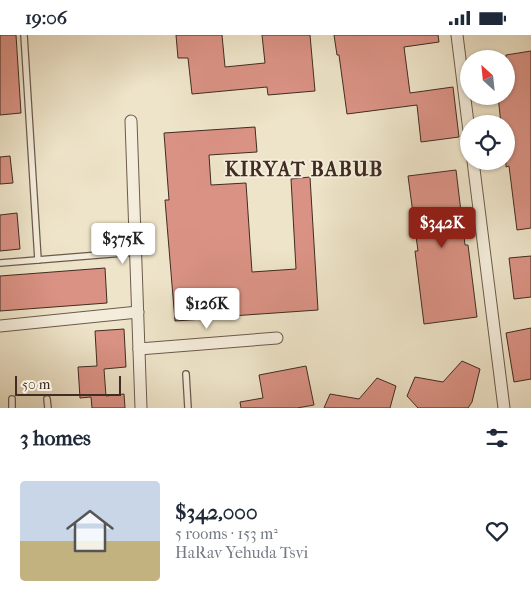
<!DOCTYPE html>
<html lang="en">
<head>
<meta charset="utf-8">
<style>
  :root { --surface:#fff; --page:#f6f6f7; --text:#1f2937; --muted:#747a83; --line:#e0e1e3; --accent:#8f2418 }
  body { margin:0; font-family:"IM FELL French Canon",serif; background:var(--page); color:var(--text); height:100vh; display:flex; flex-direction:column; font-size:19px; white-space:nowrap }
  * { box-sizing:border-box; margin:0 }
  p { font-size:16px; color:var(--muted) }
  .icon { flex:none; width:28px; height:28px; fill:none; stroke:currentColor; stroke-width:2; stroke-linecap:round; stroke-linejoin:round }
  .map { position:relative; height:373px; overflow:hidden }
  .panel { display:flex; flex-direction:column; background:var(--surface); flex:1 }
  .panel>* { flex:none }
  .needle { width:32px; rotate:333deg }
  .fabs { position:absolute; left:460px; top:15px; display:grid; gap:10px }
  .fabs a { display:grid; place-items:center; width:55px; height:55px; border-radius:50%; background:var(--surface); box-shadow:0 1px 4px #0004; font-size:25px }
  .scale { position:absolute; left:15px; bottom:12px; width:106px; box-sizing:border-box; padding-left:5px; border:2px solid #402c22; border-top:0; font-size:14px; line-height:18px; white-space:nowrap; color:#402c22; -webkit-text-stroke:4px #f4eddc; paint-order:stroke }
  .price { position:absolute; translate:-50% -42px; padding:0 11px; border-radius:5px; background:#fff; color:#222; font-size:16px; line-height:32px; filter:drop-shadow(0 1px 2px #0008) }
  .price::after { content:''; position:absolute; left:50%; top:30px; width:15px; height:11px; margin-left:-8px; background:inherit; clip-path:polygon(0 0,100% 0,50% 100%) }
  .price.active { background:var(--accent); color:#fff }
  ul { padding:0; list-style:none }
  li { display:flex; align-items:center; gap:15px; height:125px; padding:0 20px }
  li+li { border-top:1px solid var(--line) }
  li span { display:grid; place-items:center; flex:none; width:140px; height:100px; border-radius:5px; color:#555 }
  li>.icon { margin-inline-start:auto }
  span .icon { width:60px; height:60px; fill:#fffc; stroke-width:1 }
  li b { font-size:21px }
  h2 { display:flex; justify-content:space-between; align-items:center; height:60px; padding:0 20px; font-size:21px }
  .status { display:flex; justify-content:space-between; align-items:center; height:35px; padding:0 25px; background:var(--surface); direction:ltr }
  .status svg { height:14px; fill:currentColor }
  .map>svg:first-child { display:block }
  .building { fill:#da9284; stroke:#402c22 }
  .lines { fill:none; stroke-linecap:round; stroke-linejoin:round }
  .lane-casing { stroke:#6c5a4c; stroke-width:8 }
  .street-casing { stroke:#6c5a4c; stroke-width:13 }
  .lane { stroke:#f4eddc; stroke-width:5.5 }
  .street { stroke:#f4eddc; stroke-width:11 }
  .labels { text-anchor:middle; stroke-width:4; stroke-linejoin:round; paint-order:stroke }
  .district-label { font-size:20px; font-weight:bold; letter-spacing:1px; fill:#402c22; stroke:#f4eddc }
</style>
</head>
<body>
<div class="status"><b>19:06</b><svg viewBox="0 0 49 12"><path d="M0 12V9h3v3zM5 12V6h3v6zM10 12V3h3v9zM15 12V0h3v12zM26 1h20v11H26zM47 4h2v5h-2z"/></svg></div>
<div class="map">
<svg width="531" height="373" viewBox="0 0 531 373">
  <rect width="100%" height="100%" fill="#eee4c9"/>
  <filter id="stains"><feTurbulence type="fractalNoise" baseFrequency=".004" numOctaves="4"/><feColorMatrix values="0 0 0 0 .2 0 0 0 0 .09 0 0 0 0 .02 0 0 0 .5 -.17"/></filter>
  <radialGradient id="worn" r=".72"><stop offset=".6" stop-color="#630" stop-opacity="0"/><stop offset="1" stop-color="#630" stop-opacity=".3"/></radialGradient>
  <g class="building">
    <polygon points="0,0 16,0 21,78 0,80"/>
    <polygon points="176,0 222,0 225,32 265,28 262,0 310,0 315,56 268,60 267,52 192,59 188,23 178,23"/>
    <polygon points="334,0 438,0 439,7 404,12 410,58 453,52 459,102 421,107 417,70 347,79 339,20 337,20"/>
    <polygon points="531,16 531,193 517,195 509,131 506,132 506,89 501,89 498,61 506,61 506,20"/>
    <polygon points="255,92 257,117 209,120 211,150 246,148 252,237 296,234 291,144 310,142 318,275 217,282 218,283 175,286 165,165 169,165 164,98"/>
    <polygon points="10,121 13,148 0,149 0,122"/>
    <polygon points="456,135 465,210 468,210 477,282 424,289 415,216 418,216 408,141"/>
    <polygon points="17,178 20,214 0,216 0,180"/>
    <polygon points="531,221 531,262 514,264 509,223"/>
    <polygon points="105,233 107,268 0,276 0,241"/>
    <polygon points="531,293 531,344 514,347 506,298"/>
    <polygon points="124,294 126,332 104,334 106,361 124,359 125,373 92,373 91,362 80,363 78,332 97,331 95,296"/>
    <polygon points="462,326 480,334 472,367 468,373 418,373 407,361 415,342 443,347"/>
    <polygon points="306,331 314,370 297,373 241,373 240,367 263,363 259,340"/>
    <polygon points="377,343 396,351 390,373 324,373 330,359 359,364"/>
  </g>
  <g class="lines">
    <defs>
      <g id="lane">
        <polyline points="24,0 38,225"/>
        <polyline points="0,228 136,217"/>
        <polyline points="186,339 188,373"/>
        <polyline points="12,364 12,373"/>
        <polyline points="47,364 48,373"/>
      </g>
      <g id="street">
        <polyline points="457,0 469,96"/>
        <polyline points="131,86 141,373"/>
        <polyline points="473,126 504,373"/>
        <polyline points="0,291 138,277"/>
        <polyline points="139,314 277,303"/>
      </g>
    </defs>
    <use href="#lane" class="lane-casing"/>
    <use href="#street" class="street-casing"/>
    <use href="#lane" class="lane"/>
    <use href="#street" class="street"/>
  </g>
  <g class="labels">
    <g class="district-label">
      <text x="304" y="141">KIRYAT BABUB</text>
    </g>
  </g>
  <rect width="100%" height="100%" filter="url(#stains)"/>
  <rect width="100%" height="100%" fill="url(#worn)"/>
</svg>
<div class="fabs">
<a><svg class="needle" viewBox="-14 -14 28 28"><path d="M0-13l5 13h-10z" fill="#e53935"/><path d="M0 13l5-13h-10z" fill="#747a83"/></svg></a>
<a><svg class="icon" aria-label="locate" viewBox="0 0 24 24"><circle cx="12" cy="12" r="6"/><path d="M12 2v4M12 18v4M2 12h4M18 12h4"/></svg></a>
</div>
<div class="scale">50 m</div>
<b class="price active" style="left:442px;top:214px">$342K</b>
<b class="price" style="left:123px;top:230px">$375K</b>
<b class="price" style="left:207px;top:295px">$126K</b>
</div>
<section class="panel">
<h2>3 homes<svg class="icon" aria-label="filters" viewBox="0 0 24 24"><path d="M4 7h16M4 17h16"/><circle cx="9" cy="7" r="2"/><circle cx="15" cy="17" r="2"/></svg></h2>
<ul>
<li><span style="background:linear-gradient(#c9d6e8 60%,#c2b280 0)"><svg class="icon" aria-label="home" viewBox="0 0 24 24"><path d="M3 11l9-7 9 7M6 9v11h12V9"/></svg></span><div><b>$342,000</b><p>5 rooms · 153 m²</p><p>HaRav Yehuda Tsvi</p></div><svg class="icon" aria-label="heart" viewBox="0 0 24 24"><path d="M12 20l-8-8c-3-5 5-10 8-4 3-6 11-1 8 4z"/></svg></li>
</ul>
</section>
</body>
</html>
